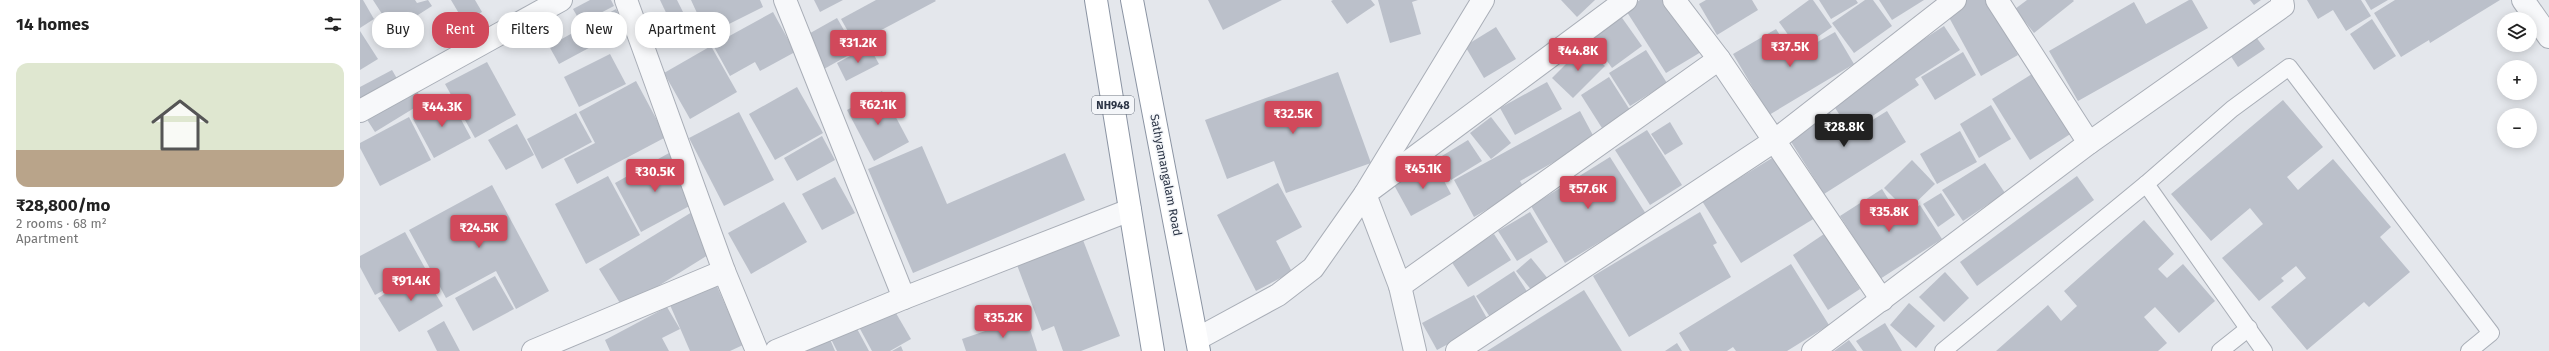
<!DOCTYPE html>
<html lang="en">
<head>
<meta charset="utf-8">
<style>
  :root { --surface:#fff; --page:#f2f2f2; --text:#222; --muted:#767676; --accent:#d1495b }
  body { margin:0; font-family:"Fira Sans",sans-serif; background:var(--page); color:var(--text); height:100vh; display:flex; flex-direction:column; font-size:15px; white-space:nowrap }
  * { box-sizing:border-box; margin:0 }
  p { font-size:13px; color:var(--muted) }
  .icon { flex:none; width:22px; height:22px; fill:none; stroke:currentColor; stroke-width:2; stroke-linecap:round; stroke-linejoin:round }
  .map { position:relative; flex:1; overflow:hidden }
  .side { display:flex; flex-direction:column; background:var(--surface); width:360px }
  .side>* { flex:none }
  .guide { position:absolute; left:12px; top:12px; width:380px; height:36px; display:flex; gap:8px }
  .buttons { position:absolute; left:2137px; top:12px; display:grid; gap:8px }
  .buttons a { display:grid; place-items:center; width:40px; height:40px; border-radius:50%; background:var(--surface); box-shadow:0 2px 10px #0003; font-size:20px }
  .price { position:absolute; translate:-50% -34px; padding:0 9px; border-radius:4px; background:var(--accent); color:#fff; font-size:13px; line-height:26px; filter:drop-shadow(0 1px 2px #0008) }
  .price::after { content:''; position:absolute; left:50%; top:24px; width:12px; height:9px; margin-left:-6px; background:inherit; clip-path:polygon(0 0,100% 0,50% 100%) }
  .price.current { background:#222; color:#fff }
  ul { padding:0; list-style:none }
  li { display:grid; align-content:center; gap:8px; height:212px; padding:0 16px }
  li span { display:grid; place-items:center; height:124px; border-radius:12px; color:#555 }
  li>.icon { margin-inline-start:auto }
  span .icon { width:72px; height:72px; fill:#fffc; stroke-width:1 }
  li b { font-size:17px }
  h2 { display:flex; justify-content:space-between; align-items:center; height:48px; padding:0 16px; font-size:17px }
  .pill { padding:0 14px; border-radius:16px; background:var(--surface); box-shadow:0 2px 10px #0003; font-size:14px; line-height:36px }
  .pill.current { background:var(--accent); color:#fff }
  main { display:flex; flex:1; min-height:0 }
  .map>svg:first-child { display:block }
  .building { fill:#bbc0ca }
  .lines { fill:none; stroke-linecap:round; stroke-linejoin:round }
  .service-casing { stroke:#a9aeb7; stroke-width:18 }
  .minor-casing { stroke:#a9aeb7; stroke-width:24 }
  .tertiary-casing { stroke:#a9aeb7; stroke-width:24 }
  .trunk-casing { stroke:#8b94a3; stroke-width:24 }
  .service { stroke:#f7f8fa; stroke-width:16 }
  .minor { stroke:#f7f8fa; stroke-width:22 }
  .tertiary { stroke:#f7f8fa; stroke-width:22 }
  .trunk { stroke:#fff; stroke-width:22 }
  .labels { text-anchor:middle; stroke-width:3; stroke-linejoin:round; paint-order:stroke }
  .shield { fill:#f4f6f9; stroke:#676e7b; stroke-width:1 }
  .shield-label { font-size:11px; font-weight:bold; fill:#2b3445 }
  .street-label { font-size:12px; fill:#2b3445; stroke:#f4f6f9 }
</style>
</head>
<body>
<main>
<section class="side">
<h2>14 homes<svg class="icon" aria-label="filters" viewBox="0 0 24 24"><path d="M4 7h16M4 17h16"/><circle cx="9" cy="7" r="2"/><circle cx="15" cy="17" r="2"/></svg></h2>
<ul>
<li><span style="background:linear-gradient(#dfe7d0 70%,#b9a48a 0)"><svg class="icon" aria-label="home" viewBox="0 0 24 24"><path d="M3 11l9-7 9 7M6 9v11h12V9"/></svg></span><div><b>₹28,800/mo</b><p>2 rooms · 68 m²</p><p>Apartment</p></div></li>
</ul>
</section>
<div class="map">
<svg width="2189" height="351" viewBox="0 0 2189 351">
  <rect width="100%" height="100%" fill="#e4e7ec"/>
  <g class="building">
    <polygon points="0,0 3,0 14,19 0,28"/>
    <polygon points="13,0 55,0 57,3 68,0 72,6 33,31"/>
    <polygon points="91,0 115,0 122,12 104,22"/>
    <polygon points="230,0 251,0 254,6 221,23 213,9"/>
    <polygon points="300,0 317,0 324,14 310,21"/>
    <polygon points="331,0 400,0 403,7 337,40 326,19 337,13"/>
    <polygon points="454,0 483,0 460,12"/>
    <polygon points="516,0 575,0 576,1 495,44 481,19"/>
    <polygon points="848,0 922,0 863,30"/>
    <polygon points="973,0 1011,0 1015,5 987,24 971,1"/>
    <polygon points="1018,0 1058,0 1052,2 1061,34 1030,43"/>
    <polygon points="1201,0 1235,0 1217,17"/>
    <polygon points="1280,0 1308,0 1341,52 1306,73 1265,9"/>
    <polygon points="1346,0 1392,0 1398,10 1357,35 1339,4"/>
    <polygon points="1449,0 1453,0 1472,27 1439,50 1419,22"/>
    <polygon points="1459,0 1496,0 1498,3 1471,19"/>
    <polygon points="1505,0 1513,0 1532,26 1494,53 1472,23"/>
    <polygon points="1519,0 1564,0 1532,20"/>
    <polygon points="1603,0 1627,0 1658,55 1621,76 1585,10"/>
    <polygon points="1667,0 1713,0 1714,1 1674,33 1655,9"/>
    <polygon points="1829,0 1832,0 1848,28 1718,101 1689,51 1774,2 1786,24"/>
    <polygon points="1890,0 1901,0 1894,5"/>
    <polygon points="1947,0 2001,0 2011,16 1986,31 1973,10 1958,19"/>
    <polygon points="2005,0 2028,0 2011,10"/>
    <polygon points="2035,0 2140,0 2070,43 2069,40 2041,57 2014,13"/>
    <polygon points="256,9 266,28 199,64 189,46"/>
    <polygon points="413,12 435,52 400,71 395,62 370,76 353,45"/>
    <polygon points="1260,15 1282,46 1252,68 1230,37"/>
    <polygon points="477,18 496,51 464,69 445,36"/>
    <polygon points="2012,19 2036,56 2014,70 1990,34"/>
    <polygon points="1584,26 1600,50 1555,79 1559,85 1490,131 1470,100"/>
    <polygon points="1136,27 1156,59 1124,78 1105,46"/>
    <polygon points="1416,29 1433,56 1475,32 1494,64 1409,115 1373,54"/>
    <polygon points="0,31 18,59 0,70"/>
    <polygon points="1896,37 1905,49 1878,67 1870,55"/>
    <polygon points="351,46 377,92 330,119 304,73"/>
    <polygon points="509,46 519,64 486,81 477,63"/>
    <polygon points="1224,46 1245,66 1213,98 1192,78"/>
    <polygon points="1286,50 1307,83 1270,106 1249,73"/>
    <polygon points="1603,52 1616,75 1575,100 1561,77"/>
    <polygon points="250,54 266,84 219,107 204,77"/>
    <polygon points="127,62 156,115 115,138 85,84"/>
    <polygon points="32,70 39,82 0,103 0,87"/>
    <polygon points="1677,71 1715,131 1670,160 1632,99"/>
    <polygon points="978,72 1011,163 926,193 914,161 867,179 845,120"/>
    <polygon points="1249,77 1270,110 1242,128 1221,95"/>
    <polygon points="276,81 306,137 217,184 204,159 235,143 219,112"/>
    <polygon points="1187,82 1202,109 1155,135 1140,108"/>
    <polygon points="54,87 64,102 15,132 6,118"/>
    <polygon points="437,87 463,133 415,160 389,114"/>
    <polygon points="522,91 549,142 514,161 487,110"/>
    <polygon points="90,99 111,138 74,158 53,119"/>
    <polygon points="1923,100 1963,147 1927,177 1938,190 1973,159 2031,227 2020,237 2050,272 2009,307 2004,302 1947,350 1911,307 1946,278 1936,266 1921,278 1924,281 1899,301 1862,258 1903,224 1890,208 1851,241 1811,194"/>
    <polygon points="1631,105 1651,139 1619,158 1600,124"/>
    <polygon points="1220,111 1235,139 1160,181 1164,188 1114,217 1094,180"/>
    <polygon points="1469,111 1485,137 1527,111 1546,142 1464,194 1428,137"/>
    <polygon points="379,112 414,180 364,206 329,138"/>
    <polygon points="216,113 232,142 182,169 167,139"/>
    <polygon points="49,117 71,160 20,186 0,148 0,143"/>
    <polygon points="1131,117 1151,143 1131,159 1110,133"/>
    <polygon points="1310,122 1323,144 1305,155 1291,134"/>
    <polygon points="157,124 174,155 146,170 128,140"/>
    <polygon points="1287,130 1322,185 1290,205 1255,150"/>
    <polygon points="1600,131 1617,162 1577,184 1560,154"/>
    <polygon points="462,136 475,160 437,181 424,158"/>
    <polygon points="1108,140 1122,161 1091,180 1077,159"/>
    <polygon points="562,146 587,204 705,153 725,200 553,273 508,169"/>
    <polygon points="309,153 335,203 281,232 255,183"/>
    <polygon points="1417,155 1455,218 1381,263 1342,201"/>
    <polygon points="1250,157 1286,214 1205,263 1171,206"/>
    <polygon points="1552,160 1575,184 1547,211 1524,188"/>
    <polygon points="1625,163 1645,193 1603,221 1582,190"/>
    <polygon points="1075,164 1091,194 1051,216 1034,185"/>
    <polygon points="248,176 280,235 226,264 195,204"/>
    <polygon points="1717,176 1734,200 1617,286 1600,262"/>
    <polygon points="475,177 495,213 462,230 442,194"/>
    <polygon points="918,183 942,227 916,241 932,272 896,291 857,215"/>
    <polygon points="132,185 189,291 156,309 136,271 86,298 49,230"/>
    <polygon points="1522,189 1540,218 1560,205 1582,239 1520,279 1480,216"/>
    <polygon points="1581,193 1595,215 1578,227 1563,204"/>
    <polygon points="424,202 447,242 391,274 368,233"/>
    <polygon points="332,212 356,250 263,308 239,269"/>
    <polygon points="1170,212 1188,242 1157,261 1138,231"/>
    <polygon points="1340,212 1357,243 1353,245 1371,277 1269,337 1233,276"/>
    <polygon points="1784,220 1814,254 1798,269 1807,278 1823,264 1855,301 1819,333 1795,307 1784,317 1807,343 1798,351 1636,351 1688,305 1701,321 1717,306 1704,291"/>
    <polygon points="45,232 65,268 15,295 0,267 0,256"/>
    <polygon points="1134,234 1151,260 1108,287 1091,261"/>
    <polygon points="1464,234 1500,289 1468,310 1433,255"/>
    <polygon points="723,240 760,336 721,351 703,351 694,326 682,331 657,265"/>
    <polygon points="1171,258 1189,280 1173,292 1156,271"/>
    <polygon points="1431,264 1469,325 1427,351 1376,351 1373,347 1367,351 1330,351 1319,333"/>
    <polygon points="62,271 83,306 39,332 18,298"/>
    <polygon points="1154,271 1170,296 1132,320 1116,296"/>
    <polygon points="1585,272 1609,298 1584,322 1559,297"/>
    <polygon points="135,276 154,309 113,331 95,298"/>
    <polygon points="356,284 383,345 370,351 330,351 310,305"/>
    <polygon points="1224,290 1262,351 1127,351"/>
    <polygon points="1114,295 1129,322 1077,350 1062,323"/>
    <polygon points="1549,303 1575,326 1556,348 1530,325"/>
    <polygon points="307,307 320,329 302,338 309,351 250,351 245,340"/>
    <polygon points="533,308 551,339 530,351 512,351 499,327"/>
    <polygon points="666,317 677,351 606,351 602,339"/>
    <polygon points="84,321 100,351 77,351 67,331"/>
    <polygon points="1525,323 1542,351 1503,351 1496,341"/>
    <polygon points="495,325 509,351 477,351 471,339"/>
    <polygon points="469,337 475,351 436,351"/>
    <polygon points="1489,340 1497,351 1474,351"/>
    <polygon points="1317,343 1322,351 1305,351"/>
    <polygon points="541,346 543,351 532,351"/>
  </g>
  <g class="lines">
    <defs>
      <g id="service">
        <polyline points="1786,184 1872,109 1929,67 2131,333 2109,351"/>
        <polyline points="1583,351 1786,184 1904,351"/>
        <polyline points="1860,351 1889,328"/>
      </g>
      <g id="minor">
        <polyline points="266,0 364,271"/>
        <polyline points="425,0 544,298"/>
        <polyline points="1314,0 1359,59 1522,300"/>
        <polyline points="1637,0 1729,143"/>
        <polyline points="2163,0 2189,37"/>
        <polyline points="0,111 201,0"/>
        <polyline points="1040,286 1359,59"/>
        <polyline points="173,351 364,271 397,351"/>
        <polyline points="416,351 544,298 770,210"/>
        <polyline points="1055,351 1040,286 1005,194 1266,0"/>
        <polyline points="1097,351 1414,141 1595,0"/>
        <polyline points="1453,351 1729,143 1923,6 1922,0"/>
      </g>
      <polyline id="tertiary" points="837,339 918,295 953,268 1005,194 1123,0"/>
      <g id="trunk">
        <polyline points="736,0 793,351"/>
        <polyline points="772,0 839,351"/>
      </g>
    </defs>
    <use href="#service" class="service-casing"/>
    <use href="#minor" class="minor-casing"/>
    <use href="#tertiary" class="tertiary-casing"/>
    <use href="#trunk" class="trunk-casing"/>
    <use href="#service" class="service"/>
    <use href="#minor" class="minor"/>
    <use href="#tertiary" class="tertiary"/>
    <use href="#trunk" class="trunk"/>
  </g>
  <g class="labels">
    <rect class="shield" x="732" y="96" width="42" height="18" rx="3"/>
    <g class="shield-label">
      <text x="753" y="109">NH948</text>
    </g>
    <g class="street-label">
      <text transform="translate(806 175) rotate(79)" y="4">Sathyamangalam Road</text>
    </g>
  </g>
</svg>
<div class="buttons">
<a><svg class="icon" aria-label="layers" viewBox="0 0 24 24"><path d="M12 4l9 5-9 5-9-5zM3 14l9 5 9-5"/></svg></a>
<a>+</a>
<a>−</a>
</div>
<b class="price" style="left:498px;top:64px">₹31.2K</b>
<b class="price" style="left:1430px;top:68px">₹37.5K</b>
<b class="price" style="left:1218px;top:72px">₹44.8K</b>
<b class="price" style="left:518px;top:126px">₹62.1K</b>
<b class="price" style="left:82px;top:128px">₹44.3K</b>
<b class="price" style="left:933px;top:135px">₹32.5K</b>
<b class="price current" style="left:1484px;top:148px">₹28.8K</b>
<b class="price" style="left:1063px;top:190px">₹45.1K</b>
<b class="price" style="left:295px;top:193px">₹30.5K</b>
<b class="price" style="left:1228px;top:210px">₹57.6K</b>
<b class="price" style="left:1529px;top:233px">₹35.8K</b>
<b class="price" style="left:119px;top:249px">₹24.5K</b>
<b class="price" style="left:51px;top:302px">₹91.4K</b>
<b class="price" style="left:643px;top:339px">₹35.2K</b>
<div class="guide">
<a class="pill">Buy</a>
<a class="pill current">Rent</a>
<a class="pill">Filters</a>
<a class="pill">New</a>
<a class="pill">Apartment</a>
</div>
</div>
</main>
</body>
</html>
